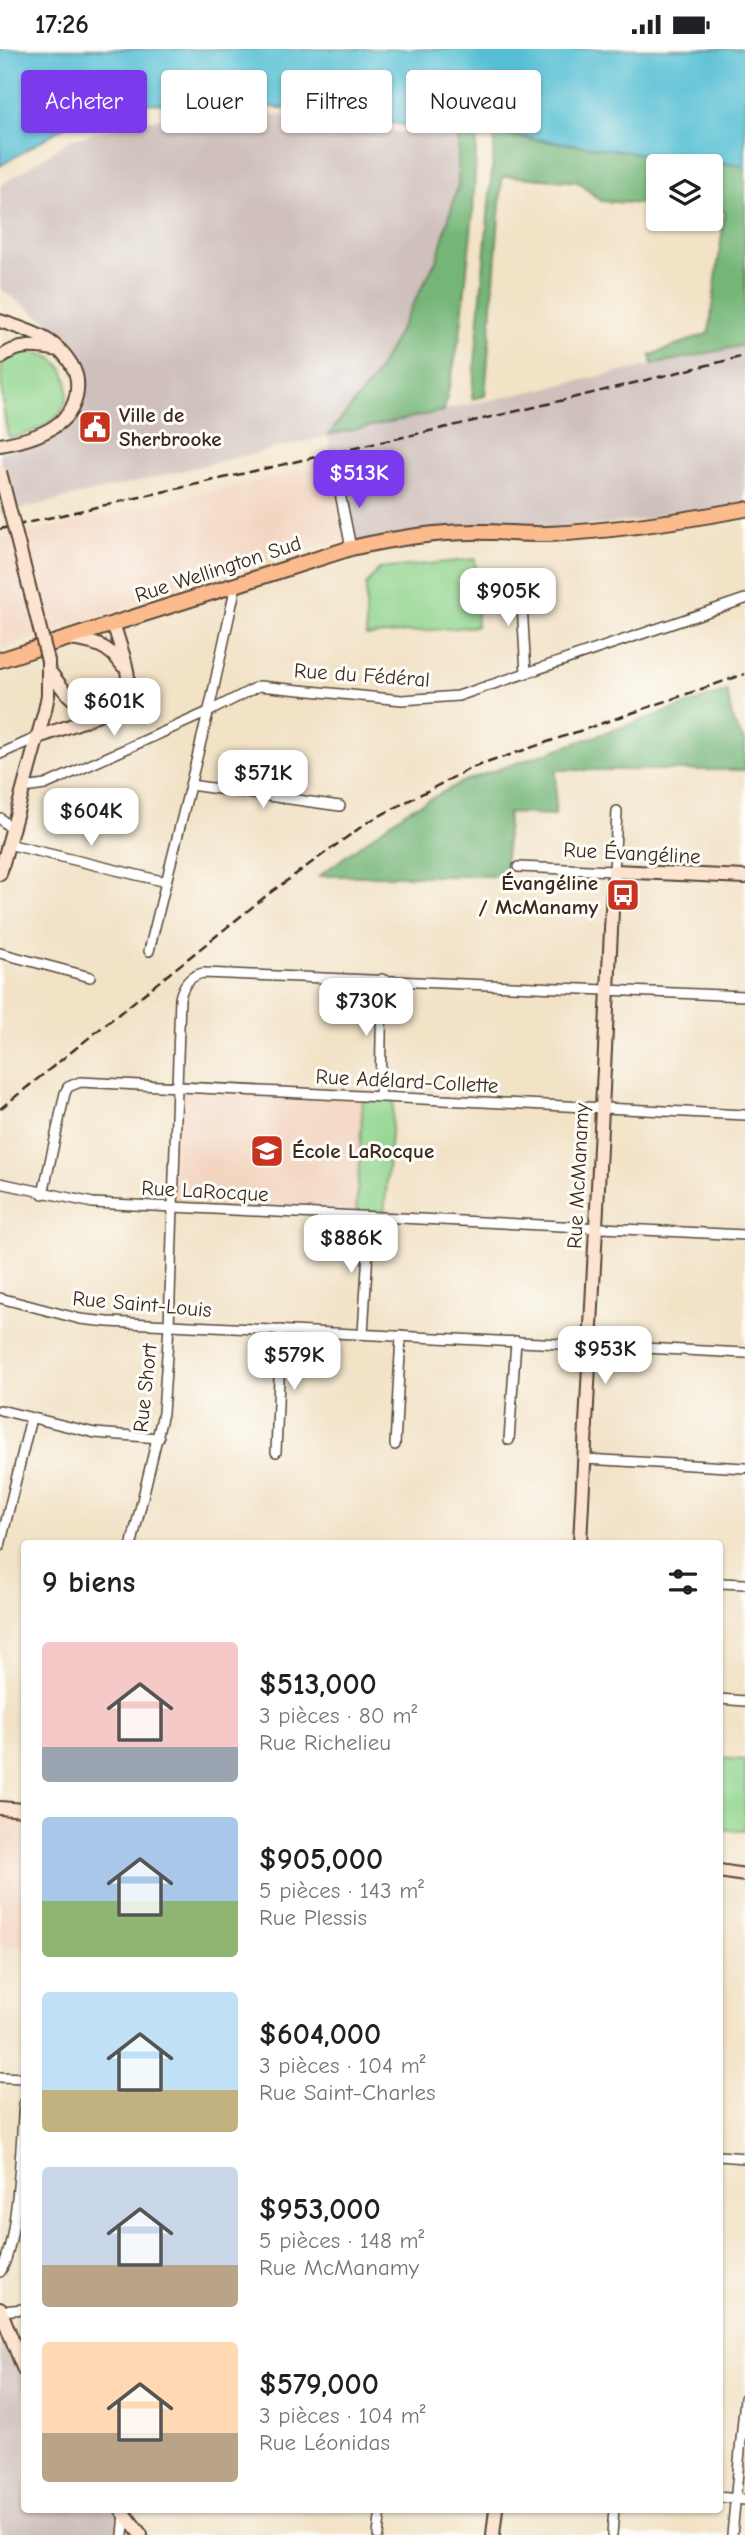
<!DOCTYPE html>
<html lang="fr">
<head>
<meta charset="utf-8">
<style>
  :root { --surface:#fff; --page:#f2f2f2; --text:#202124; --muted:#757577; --accent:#7c3aed }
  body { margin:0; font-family:"Comic Neue",sans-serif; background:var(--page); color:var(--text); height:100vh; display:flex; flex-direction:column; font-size:26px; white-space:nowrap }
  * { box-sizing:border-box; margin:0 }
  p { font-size:23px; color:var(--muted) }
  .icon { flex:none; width:38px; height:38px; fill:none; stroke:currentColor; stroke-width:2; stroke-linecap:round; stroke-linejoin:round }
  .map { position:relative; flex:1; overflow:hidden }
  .drawer { position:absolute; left:21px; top:1491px; width:702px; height:973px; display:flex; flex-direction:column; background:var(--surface); border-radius:7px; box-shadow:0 2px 5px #0004 }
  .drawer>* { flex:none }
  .guide { position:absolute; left:21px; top:21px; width:704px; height:63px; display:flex; gap:14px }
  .buttons { position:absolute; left:646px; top:105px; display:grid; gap:14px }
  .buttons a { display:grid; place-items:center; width:77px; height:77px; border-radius:7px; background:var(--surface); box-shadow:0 2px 5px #0004; font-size:35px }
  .price { position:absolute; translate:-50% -60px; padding:0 16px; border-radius:14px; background:#fff; color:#222; font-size:23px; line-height:46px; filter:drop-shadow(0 2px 4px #0008) }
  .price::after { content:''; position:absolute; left:50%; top:42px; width:21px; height:16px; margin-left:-10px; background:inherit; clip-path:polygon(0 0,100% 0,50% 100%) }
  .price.on { background:var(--accent); color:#fff }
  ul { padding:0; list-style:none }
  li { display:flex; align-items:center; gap:21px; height:175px; padding:0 21px }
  li span { display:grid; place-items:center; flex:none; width:196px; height:140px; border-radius:7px; color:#555 }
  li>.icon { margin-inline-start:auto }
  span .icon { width:84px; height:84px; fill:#fffc; stroke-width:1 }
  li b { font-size:30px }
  h2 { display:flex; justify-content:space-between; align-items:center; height:84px; padding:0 21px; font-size:30px }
  .pill { padding:0 24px; border-radius:7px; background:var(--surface); box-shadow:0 2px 5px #0004; font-size:24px; line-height:63px }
  .pill.on { background:var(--accent); color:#fff }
  .status { display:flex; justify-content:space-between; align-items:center; height:49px; padding:0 35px; background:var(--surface); direction:ltr }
  .status svg { height:19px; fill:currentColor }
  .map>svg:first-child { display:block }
  .built { fill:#f3d4bf }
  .industrial { fill:#cfc0bb }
  .green { fill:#90d48d; stroke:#667f56; stroke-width:2 }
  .forest { fill:#74b678; stroke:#58704b; stroke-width:2 }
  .water { fill:#57bfd4; stroke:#497479; stroke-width:2 }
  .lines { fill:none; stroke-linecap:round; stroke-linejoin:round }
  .street-casing { stroke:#564637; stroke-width:12 }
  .secondary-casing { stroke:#564637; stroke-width:16 }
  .primary-casing { stroke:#564637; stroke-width:18 }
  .street { stroke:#fff; stroke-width:9 }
  .secondary { stroke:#fde4d1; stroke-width:12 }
  .primary { stroke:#fbbb8d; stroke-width:14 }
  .rail { stroke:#3b2a1e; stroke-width:2.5; stroke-dasharray:10 5; stroke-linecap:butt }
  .secondary-bridge-casing { stroke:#564637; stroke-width:16; stroke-linecap:butt }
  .secondary-bridge { stroke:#fde4d1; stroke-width:12 }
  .labels { text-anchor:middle; stroke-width:6; stroke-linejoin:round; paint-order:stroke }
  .poi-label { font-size:21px; font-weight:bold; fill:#3b2a1e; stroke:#fdfcf7; text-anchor:start }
  .street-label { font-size:21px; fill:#3b2a1e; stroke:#fdfcf7 }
</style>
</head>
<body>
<div class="status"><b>17:26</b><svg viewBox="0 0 49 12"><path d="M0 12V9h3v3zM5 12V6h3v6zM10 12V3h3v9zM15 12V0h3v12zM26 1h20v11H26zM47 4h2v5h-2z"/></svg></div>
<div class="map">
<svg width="745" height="2486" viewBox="0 0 745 2486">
  <rect width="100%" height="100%" fill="#fdfcf7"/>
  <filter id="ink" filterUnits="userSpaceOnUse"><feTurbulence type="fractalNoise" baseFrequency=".0143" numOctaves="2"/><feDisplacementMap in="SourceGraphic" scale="14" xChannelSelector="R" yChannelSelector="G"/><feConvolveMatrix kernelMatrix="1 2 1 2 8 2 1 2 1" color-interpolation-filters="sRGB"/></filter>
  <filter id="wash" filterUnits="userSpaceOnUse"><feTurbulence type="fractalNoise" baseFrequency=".00686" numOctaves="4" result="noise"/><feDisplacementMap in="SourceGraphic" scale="28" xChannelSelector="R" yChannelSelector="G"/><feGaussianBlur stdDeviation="1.57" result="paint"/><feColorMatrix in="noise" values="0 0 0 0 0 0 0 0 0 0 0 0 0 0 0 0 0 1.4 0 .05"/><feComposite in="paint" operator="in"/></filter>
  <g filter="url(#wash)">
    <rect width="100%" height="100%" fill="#f2e2c6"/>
    <g class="built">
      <polygon points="335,415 349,488 0,600 0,490"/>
      <polygon points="178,1038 363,1047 356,1168 172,1158"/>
      <polygon points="0,1759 24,1761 24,1899 0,1897"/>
    </g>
    <g class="industrial">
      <polygon points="208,61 248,62 457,91 458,136 437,210 373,331 329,386 745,296 745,460 523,484 351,499 328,387 0,465 0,404 46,392 70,378 83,362 86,341 78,311 68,293 48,273 0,240 0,137 72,90 128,75"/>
      <polygon points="0,2260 24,2321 24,2460 121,2461 123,2486 0,2486"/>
    </g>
    <g class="green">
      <path d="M 26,302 C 35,304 46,305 53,310 C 72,324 72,355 55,369 C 42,381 26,385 9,389 C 4,373 0,330 2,316 C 8,307 17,305 26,302 Z"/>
      <polygon points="475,510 477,577 366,587 366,536 379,520"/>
      <polygon points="363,1047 394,1049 384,1168 356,1168"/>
      <polygon points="719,1709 745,1711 745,1782 719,1780"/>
    </g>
    <g class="forest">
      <polygon points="477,84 473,164 460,287 444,362 328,386 373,331 437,210 458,136 458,85"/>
      <polygon points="495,86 745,117 745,296 652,316 651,306 709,284 725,162 711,160 710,117 658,117 658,156 601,152 578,133 507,127 502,129 485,347 472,350"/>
      <polygon points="727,642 733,673 745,693 745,721 556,721 555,766 508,764 505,827 319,827 405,763 464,732"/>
    </g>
    <polygon class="water" points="0,0 745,0 745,117 649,106 517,87 457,85 350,67 263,57 130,54 72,73 0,117"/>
  </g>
  <g filter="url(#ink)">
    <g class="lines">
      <defs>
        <g id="street">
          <polyline points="339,439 351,499"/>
          <polyline points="472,552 517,553 522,555 526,625"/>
          <polyline points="0,705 38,688"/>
          <polyline points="190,736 340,757"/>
          <polyline points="24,739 45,736 208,663 259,637 402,651 458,647 745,550"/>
          <polyline points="0,769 12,781"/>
          <polyline points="8,795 166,833"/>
          <polyline points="518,818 614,822 617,762"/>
          <polyline points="149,902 211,652 236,536"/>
          <polyline points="0,904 90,928"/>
          <polyline points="380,1048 382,930"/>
          <polyline points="0,1134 93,1154 745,1186"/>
          <polyline points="43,1145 65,1044 68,1038 80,1033 745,1066"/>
          <polyline points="0,1249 80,1270 108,1273 745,1304"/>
          <polyline points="363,1285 370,1168"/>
          <polyline points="0,1361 95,1384 159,1389"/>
          <polyline points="509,1391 516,1292"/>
          <polyline points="395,1396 401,1287"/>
          <polyline points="276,1403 281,1281"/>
          <polyline points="585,1410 745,1419"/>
          <path d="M 132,1494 L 163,1364 L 169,1277 L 180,949 C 183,936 189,927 203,924 L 745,947"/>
          <polyline points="0,1497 31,1369"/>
          <polyline points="719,1534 745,1535"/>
          <polyline points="719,1650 745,1652"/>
          <polyline points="0,2028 24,2029"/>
          <polyline points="719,2107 745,2109"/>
          <path d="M 0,2223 C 18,2198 21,2090 24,2054"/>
          <polyline points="1,2262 24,2260"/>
          <polyline points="719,2448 745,2451"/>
          <polyline points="123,2486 125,2465"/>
          <polyline points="378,2486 381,2460"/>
          <polyline points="612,2486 614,2460"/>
          <polyline points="732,2486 745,2349"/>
        </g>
        <g id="secondary">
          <path d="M 0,272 C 16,278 36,283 50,293 C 62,301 75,316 77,331 C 81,376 36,390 0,396"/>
          <path d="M 0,309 C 18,294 37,297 59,301"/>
          <path d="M 69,590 C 94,593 108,596 123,617"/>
          <path d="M 50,623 C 64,642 76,660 102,661"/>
          <path d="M 38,688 C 64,678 130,663 128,629 C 127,612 118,593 114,576"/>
          <polyline points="0,825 45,661 48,646 48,612"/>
          <polyline points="580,1494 614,822 745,828"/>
          <polyline points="0,1759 24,1761"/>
          <polyline points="719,1822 745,1826"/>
          <polyline points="0,2260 24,2321"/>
          <polyline points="121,2460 141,2486"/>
          <polyline points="493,2486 496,2460"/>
        </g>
        <path id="primary" d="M 0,611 L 351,499 C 391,490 432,483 473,483 C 498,482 523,486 548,485 C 614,482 680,472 745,460"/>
      </defs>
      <use href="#street" class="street-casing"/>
      <use href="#secondary" class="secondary-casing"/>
      <use href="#primary" class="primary-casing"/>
      <use href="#street" class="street"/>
      <use href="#secondary" class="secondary"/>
      <use href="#primary" class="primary"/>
      <g class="rail">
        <polyline points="0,480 535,358 745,307"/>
        <polyline points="0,1060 271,843 368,773 469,720 745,625"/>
      </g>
      <defs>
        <polyline id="secondary-bridge" points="0,423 48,612"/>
      </defs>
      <use href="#secondary-bridge" class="secondary-bridge-casing"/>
      <use href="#secondary-bridge" class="secondary-bridge"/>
    </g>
  </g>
  <defs>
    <symbol id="civic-square" viewBox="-11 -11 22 22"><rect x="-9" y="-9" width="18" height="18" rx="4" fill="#c8321e" stroke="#fdfcf7"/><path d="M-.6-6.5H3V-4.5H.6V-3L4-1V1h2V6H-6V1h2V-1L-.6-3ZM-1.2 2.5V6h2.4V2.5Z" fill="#fff"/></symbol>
    <symbol id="bus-square" viewBox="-11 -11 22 22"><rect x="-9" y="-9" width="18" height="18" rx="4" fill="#c8321e" stroke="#fdfcf7"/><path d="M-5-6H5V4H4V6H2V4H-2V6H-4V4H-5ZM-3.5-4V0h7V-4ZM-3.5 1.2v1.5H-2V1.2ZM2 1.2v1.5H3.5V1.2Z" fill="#fff"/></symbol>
    <symbol id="school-square" viewBox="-11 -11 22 22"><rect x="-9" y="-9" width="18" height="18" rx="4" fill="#c8321e" stroke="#fdfcf7"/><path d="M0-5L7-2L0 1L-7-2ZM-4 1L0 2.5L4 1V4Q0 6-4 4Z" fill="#fff"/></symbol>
  </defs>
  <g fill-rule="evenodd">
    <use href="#civic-square" x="76" y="359" width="38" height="38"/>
    <use href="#bus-square" x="604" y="827" width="38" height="38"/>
    <use href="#school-square" x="248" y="1083" width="38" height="38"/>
  </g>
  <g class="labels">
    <g class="poi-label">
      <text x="119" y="373">Ville de<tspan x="119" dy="24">Sherbrooke</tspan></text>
      <text x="598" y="841" text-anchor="end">Évangéline<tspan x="598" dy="24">/ McManamy</tspan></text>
      <text x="292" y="1109">École LaRocque</text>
    </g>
    <g class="street-label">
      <text transform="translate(218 520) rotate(-18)" y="7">Rue Wellington Sud</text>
      <text transform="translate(362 626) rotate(4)" y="7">Rue du Fédéral</text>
      <text transform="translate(632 804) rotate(3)" y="7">Rue Évangéline</text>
      <text transform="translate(407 1032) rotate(3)" y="7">Rue Adélard-Collette</text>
      <text transform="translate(578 1127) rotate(-87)" y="7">Rue McManamy</text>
      <text transform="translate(205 1142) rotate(3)" y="7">Rue LaRocque</text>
      <text transform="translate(142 1255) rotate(5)" y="7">Rue Saint-Louis</text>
      <text transform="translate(145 1339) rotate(-84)" y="7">Rue Short</text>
    </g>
  </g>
</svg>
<div class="buttons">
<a><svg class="icon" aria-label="layers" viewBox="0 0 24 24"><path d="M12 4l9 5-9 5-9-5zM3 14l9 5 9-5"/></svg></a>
</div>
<b class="price on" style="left:359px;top:461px">$513K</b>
<b class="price" style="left:508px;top:579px">$905K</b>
<b class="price" style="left:114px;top:689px">$601K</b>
<b class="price" style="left:263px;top:761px">$571K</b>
<b class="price" style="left:91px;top:799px">$604K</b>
<b class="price" style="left:366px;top:989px">$730K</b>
<b class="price" style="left:351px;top:1226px">$886K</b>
<b class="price" style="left:605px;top:1337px">$953K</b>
<b class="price" style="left:294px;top:1343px">$579K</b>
<div class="guide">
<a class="pill on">Acheter</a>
<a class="pill">Louer</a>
<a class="pill">Filtres</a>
<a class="pill">Nouveau</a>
</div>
<section class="drawer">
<h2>9 biens<svg class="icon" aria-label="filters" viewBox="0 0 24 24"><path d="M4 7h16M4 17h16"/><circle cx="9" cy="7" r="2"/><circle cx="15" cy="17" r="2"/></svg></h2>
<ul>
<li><span style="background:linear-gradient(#f6c9c9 75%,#9aa5b1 0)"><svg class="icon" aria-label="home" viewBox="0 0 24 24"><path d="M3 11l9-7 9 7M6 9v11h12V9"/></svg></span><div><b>$513,000</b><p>3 pièces · 80 m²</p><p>Rue Richelieu</p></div></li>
<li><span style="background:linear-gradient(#a9c7e8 60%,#8fb573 0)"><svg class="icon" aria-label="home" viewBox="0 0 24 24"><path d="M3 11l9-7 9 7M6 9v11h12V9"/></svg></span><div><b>$905,000</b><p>5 pièces · 143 m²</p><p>Rue Plessis</p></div></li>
<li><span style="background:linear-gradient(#bfe0f5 70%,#c2b280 0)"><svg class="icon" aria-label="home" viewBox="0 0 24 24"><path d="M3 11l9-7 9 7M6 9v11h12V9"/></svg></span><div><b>$604,000</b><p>3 pièces · 104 m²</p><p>Rue Saint-Charles</p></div></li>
<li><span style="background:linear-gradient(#c9d6e8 70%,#b9a48a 0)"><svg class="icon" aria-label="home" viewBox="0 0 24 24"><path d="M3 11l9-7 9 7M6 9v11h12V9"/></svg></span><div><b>$953,000</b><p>5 pièces · 148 m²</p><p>Rue McManamy</p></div></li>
<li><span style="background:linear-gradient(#ffd9b3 65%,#b9a48a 0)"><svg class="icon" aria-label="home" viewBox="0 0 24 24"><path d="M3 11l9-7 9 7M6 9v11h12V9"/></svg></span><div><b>$579,000</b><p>3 pièces · 104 m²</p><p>Rue Léonidas</p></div></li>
</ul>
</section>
</div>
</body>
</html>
